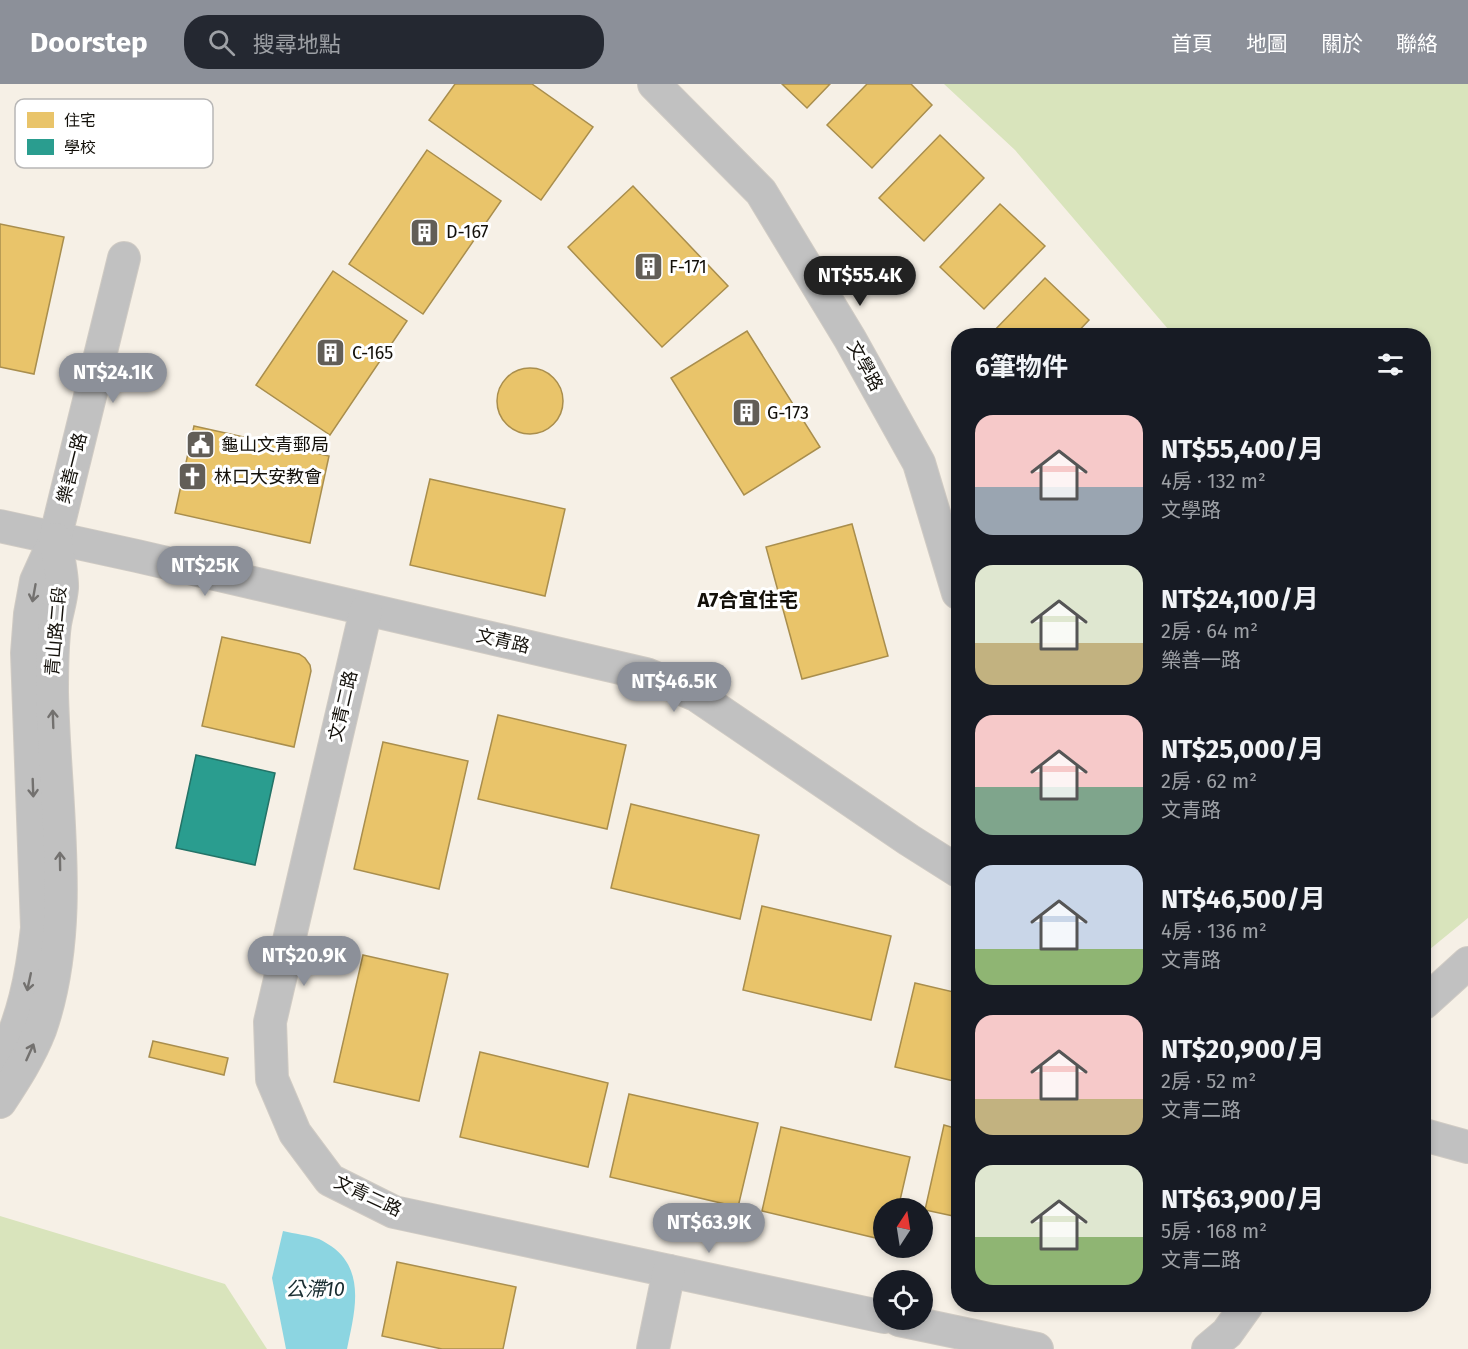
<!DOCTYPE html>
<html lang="zh-TW">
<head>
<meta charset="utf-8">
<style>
  :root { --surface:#171b24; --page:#242831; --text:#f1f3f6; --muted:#9ea1a6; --accent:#8c9099 }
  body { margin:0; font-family:"Fira Sans","Noto Sans TC",sans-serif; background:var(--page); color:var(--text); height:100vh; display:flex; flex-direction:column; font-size:22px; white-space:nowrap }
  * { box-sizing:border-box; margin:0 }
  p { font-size:20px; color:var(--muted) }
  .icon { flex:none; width:33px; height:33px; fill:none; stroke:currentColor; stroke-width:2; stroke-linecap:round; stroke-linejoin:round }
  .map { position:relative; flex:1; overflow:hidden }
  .drawer { position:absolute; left:951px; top:244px; width:480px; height:984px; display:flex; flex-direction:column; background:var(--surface); border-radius:24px; box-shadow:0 3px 9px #0003 }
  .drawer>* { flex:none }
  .needle { width:39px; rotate:12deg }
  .controls { position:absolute; left:873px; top:1114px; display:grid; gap:12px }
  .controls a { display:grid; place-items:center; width:60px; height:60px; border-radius:50%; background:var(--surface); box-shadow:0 3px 9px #0003; font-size:30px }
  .price { position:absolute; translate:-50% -51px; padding:0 14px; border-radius:21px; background:var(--accent); color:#fff; font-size:20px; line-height:39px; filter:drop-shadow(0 2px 3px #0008) }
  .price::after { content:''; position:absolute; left:50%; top:36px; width:18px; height:14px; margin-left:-9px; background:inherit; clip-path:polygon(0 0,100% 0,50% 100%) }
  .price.current { background:#222; color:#fff }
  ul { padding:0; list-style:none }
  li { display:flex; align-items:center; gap:18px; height:150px; padding:0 24px }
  li span { display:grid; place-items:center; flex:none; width:168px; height:120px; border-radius:18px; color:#555 }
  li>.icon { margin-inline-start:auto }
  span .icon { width:72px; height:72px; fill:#fffc; stroke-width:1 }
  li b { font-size:26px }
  h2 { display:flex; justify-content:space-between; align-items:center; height:72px; padding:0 24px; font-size:26px }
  header { display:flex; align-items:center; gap:36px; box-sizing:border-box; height:84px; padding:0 30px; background:var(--accent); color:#fff }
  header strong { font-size:28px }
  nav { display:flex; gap:33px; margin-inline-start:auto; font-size:21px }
  .search { width:420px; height:54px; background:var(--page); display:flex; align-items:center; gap:15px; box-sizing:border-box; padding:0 21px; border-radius:24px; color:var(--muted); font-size:22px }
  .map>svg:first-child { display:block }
  .green { fill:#d9e4bc }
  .water { fill:#8cd5e1 }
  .homes { fill:#e9c46a; stroke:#a98e4d; stroke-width:1.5 }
  .schools { fill:#2a9d8f; stroke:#237367; stroke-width:1.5 }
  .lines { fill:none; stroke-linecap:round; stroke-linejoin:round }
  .minor-casing { stroke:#d0cbc4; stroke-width:34 }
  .minor { stroke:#c1c1c1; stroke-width:32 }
  .oneway { stroke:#73716f }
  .labels { text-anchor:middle; stroke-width:6; stroke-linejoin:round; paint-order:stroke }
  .poi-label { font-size:18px; fill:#13100a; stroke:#fff; text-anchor:start }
  .street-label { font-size:18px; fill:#13100a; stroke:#fff }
  .neighbourhood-label { font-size:20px; font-weight:bold; fill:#13100a; stroke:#fff }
  .water-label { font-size:20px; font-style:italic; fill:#192d31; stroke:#fff }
  .key { fill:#fff; stroke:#b8b7b6; stroke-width:1.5 }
  .key-label { font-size:16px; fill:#13100a }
</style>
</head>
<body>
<header>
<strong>Doorstep</strong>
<div class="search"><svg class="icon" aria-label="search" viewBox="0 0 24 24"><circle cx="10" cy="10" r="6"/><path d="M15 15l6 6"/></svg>搜尋地點</div>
<nav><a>首頁</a><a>地圖</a><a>關於</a><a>聯絡</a></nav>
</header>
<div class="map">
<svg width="1468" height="1265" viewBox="0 0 1468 1265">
  <rect width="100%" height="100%" fill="#f6f0e6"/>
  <g class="green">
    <polygon points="944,0 1468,0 1468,834 1424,870 1424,252 1174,252 1015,66"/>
    <polygon points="0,1132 225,1200 267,1265 0,1265"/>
  </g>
  <path class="water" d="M 283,1147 C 295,1150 308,1151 319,1155 C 324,1157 327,1160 331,1162 C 367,1187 354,1230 347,1265 L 286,1265 L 272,1194 Z"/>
  <g class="homes">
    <polygon points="455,0 532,0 593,43 541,116 429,36"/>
    <polygon points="782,0 830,0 807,24"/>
    <polygon points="867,0 911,0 932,21 872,84 827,41"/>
    <polygon points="940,51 984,94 924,157 879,114"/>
    <polygon points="427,66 501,117 423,230 349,180"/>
    <polygon points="633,102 728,202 662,263 568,163"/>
    <polygon points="1000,120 1045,162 984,225 940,183"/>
    <polygon points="0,140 64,153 34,290 0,283"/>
    <polygon points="333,187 407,237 330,351 256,301"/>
    <polygon points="1045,194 1089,236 1074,252 989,252"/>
    <polygon points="747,247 820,363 744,411 671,294"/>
    <circle cx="530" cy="317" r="33"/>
    <polygon points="194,342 329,372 310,459 175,429"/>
    <polygon points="430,395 565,425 545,512 410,481"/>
    <polygon points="852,440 888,572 802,595 766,463"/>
    <polygon points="222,553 299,570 305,574 310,581 311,587 294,663 202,642"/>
    <polygon points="498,631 626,661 607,745 478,715"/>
    <polygon points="383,658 468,677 439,805 354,785"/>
    <polygon points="631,720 759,751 740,835 611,804"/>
    <polygon points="762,822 891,852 871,936 743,906"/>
    <polygon points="363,871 448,890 419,1017 334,998"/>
    <polygon points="915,899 958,909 958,998 895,983"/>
    <polygon points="153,957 228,974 224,991 149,973"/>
    <polygon points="480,968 608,999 588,1083 460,1053"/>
    <polygon points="629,1010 758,1039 738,1123 610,1093"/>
    <polygon points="944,1041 958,1045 958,1133 925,1126"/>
    <polygon points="781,1043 910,1073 898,1125 884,1125 884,1156 762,1127"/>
    <polygon points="397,1178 516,1203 503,1265 442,1265 382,1252"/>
  </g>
  <polygon class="schools" points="196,671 275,689 255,781 176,764"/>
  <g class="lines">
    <defs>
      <g id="minor">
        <polyline points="654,0 761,108 850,255 919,379 958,509"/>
        <polyline points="0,442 137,472 646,590 696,611 909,756 958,787"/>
        <polyline points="366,526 270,938 272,995 295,1049 330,1096 394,1128 884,1233"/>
        <polyline points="1424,919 1468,879"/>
        <path d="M 0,979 C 23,938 32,891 37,844 L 27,569 L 30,530 L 36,497 L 55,455 L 124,174"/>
        <path d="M 0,1018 C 15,995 30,972 40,946 C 77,841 54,718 52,608 C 52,586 52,562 55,540 C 57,528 61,516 62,504 C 63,492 57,468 55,455"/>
        <polyline points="1424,1051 1468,1063"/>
        <polyline points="899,1236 1037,1265"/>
        <polyline points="653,1265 669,1187"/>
        <polyline points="1208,1265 1227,1249 1247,1221"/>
      </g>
    </defs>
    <use href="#minor" class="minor-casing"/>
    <use href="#minor" class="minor"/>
  </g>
  <defs><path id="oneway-shaft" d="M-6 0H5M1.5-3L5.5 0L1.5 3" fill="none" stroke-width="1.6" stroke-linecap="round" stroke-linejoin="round" transform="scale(1.5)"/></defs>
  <g class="oneway">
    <use href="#oneway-shaft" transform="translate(34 509) rotate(100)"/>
    <use href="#oneway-shaft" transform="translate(53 635) rotate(-92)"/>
    <use href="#oneway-shaft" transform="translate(33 704) rotate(88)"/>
    <use href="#oneway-shaft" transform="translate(60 777) rotate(-91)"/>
    <use href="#oneway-shaft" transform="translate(29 898) rotate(102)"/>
    <use href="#oneway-shaft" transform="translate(30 968) rotate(-66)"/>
  </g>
  <defs>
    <symbol id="building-square" viewBox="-11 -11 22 22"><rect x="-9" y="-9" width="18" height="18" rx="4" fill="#625e57" stroke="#fff"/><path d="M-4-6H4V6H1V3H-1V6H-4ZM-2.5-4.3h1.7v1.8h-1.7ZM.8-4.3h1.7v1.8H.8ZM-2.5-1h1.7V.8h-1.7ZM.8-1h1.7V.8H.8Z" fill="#fff"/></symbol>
    <symbol id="civic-square" viewBox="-11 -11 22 22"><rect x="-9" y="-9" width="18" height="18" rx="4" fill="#625e57" stroke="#fff"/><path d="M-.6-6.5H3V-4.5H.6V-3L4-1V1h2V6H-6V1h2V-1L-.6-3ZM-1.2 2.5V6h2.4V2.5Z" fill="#fff"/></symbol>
    <symbol id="church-square" viewBox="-11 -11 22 22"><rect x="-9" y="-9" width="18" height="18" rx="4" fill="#625e57" stroke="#fff"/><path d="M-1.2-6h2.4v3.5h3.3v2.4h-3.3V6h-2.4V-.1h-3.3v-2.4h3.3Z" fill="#fff"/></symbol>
  </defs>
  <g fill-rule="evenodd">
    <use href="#building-square" x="408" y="132" width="33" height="33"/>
    <use href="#building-square" x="632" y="166" width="33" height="33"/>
    <use href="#building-square" x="314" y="252" width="33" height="33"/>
    <use href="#building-square" x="730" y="312" width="33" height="33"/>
    <use href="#civic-square" x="184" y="344" width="33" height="33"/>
    <use href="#church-square" x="176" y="376" width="33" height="33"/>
  </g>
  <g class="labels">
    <g class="poi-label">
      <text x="446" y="154">D-167</text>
      <text x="669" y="189">F-171</text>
      <text x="352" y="275">C-165</text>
      <text x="767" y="335">G-173</text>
      <text x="221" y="367">龜山文青郵局</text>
      <text x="214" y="399">林口大安教會</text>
    </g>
    <g class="street-label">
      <text transform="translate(865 282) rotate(61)" y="6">文學路</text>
      <text transform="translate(72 384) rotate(-76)" y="6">樂善一路</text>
      <text transform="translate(56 547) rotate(-85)" y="6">青山路二段</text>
      <text transform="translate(503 557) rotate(13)" y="6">文青路</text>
      <text transform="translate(343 622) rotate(-77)" y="6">文青二路</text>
      <text transform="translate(368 1112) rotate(25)" y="6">文青二路</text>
    </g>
    <g class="neighbourhood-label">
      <text x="748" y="523">A7合宜住宅</text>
    </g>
    <g class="water-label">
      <text x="315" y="1212">公滯10</text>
    </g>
  </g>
  <rect x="15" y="15" width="198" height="69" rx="9" class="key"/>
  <rect x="27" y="28" width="27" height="16" fill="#e9c46a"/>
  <rect x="27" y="55" width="27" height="16" fill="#2a9d8f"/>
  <g class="key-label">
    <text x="64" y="42">住宅</text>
    <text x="64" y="69">學校</text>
  </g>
</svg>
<div class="controls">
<a><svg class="needle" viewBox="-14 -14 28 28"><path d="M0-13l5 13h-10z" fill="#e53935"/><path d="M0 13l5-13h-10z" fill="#9ea1a6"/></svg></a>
<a><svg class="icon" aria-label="locate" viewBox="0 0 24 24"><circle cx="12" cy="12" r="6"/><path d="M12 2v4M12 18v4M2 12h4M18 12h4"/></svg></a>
</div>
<b class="price current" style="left:860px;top:223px">NT$55.4K</b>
<b class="price" style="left:113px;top:320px">NT$24.1K</b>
<b class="price" style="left:205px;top:513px">NT$25K</b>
<b class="price" style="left:674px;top:629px">NT$46.5K</b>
<b class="price" style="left:304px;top:903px">NT$20.9K</b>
<b class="price" style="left:709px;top:1170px">NT$63.9K</b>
<section class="drawer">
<h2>6筆物件<svg class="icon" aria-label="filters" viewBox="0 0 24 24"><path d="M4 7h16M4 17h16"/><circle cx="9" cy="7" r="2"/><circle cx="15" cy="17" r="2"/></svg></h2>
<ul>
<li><span style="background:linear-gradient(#f6c9c9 60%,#9aa5b1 0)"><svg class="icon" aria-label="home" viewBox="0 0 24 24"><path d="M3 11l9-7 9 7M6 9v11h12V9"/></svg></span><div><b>NT$55,400/月</b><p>4房 · 132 m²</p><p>文學路</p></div></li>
<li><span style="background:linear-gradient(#dfe7d0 65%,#c2b280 0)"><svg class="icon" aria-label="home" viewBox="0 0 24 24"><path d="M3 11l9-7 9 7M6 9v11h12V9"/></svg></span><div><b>NT$24,100/月</b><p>2房 · 64 m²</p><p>樂善一路</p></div></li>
<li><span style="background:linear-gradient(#f6c9c9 60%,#7fa58c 0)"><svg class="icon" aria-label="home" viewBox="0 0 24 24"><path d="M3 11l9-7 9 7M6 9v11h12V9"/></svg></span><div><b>NT$25,000/月</b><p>2房 · 62 m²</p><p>文青路</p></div></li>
<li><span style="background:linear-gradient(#c9d6e8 70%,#8fb573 0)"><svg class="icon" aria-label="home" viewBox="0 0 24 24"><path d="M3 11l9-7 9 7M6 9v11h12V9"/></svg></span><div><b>NT$46,500/月</b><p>4房 · 136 m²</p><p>文青路</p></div></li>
<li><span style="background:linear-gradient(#f6c9c9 70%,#c2b280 0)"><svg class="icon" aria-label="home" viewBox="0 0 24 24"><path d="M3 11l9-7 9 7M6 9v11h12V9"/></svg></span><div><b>NT$20,900/月</b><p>2房 · 52 m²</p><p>文青二路</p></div></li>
<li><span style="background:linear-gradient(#dfe7d0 60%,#8fb573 0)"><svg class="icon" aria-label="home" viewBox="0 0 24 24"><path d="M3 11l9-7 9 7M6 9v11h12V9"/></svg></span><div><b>NT$63,900/月</b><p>5房 · 168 m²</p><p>文青二路</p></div></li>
</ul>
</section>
</div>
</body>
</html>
